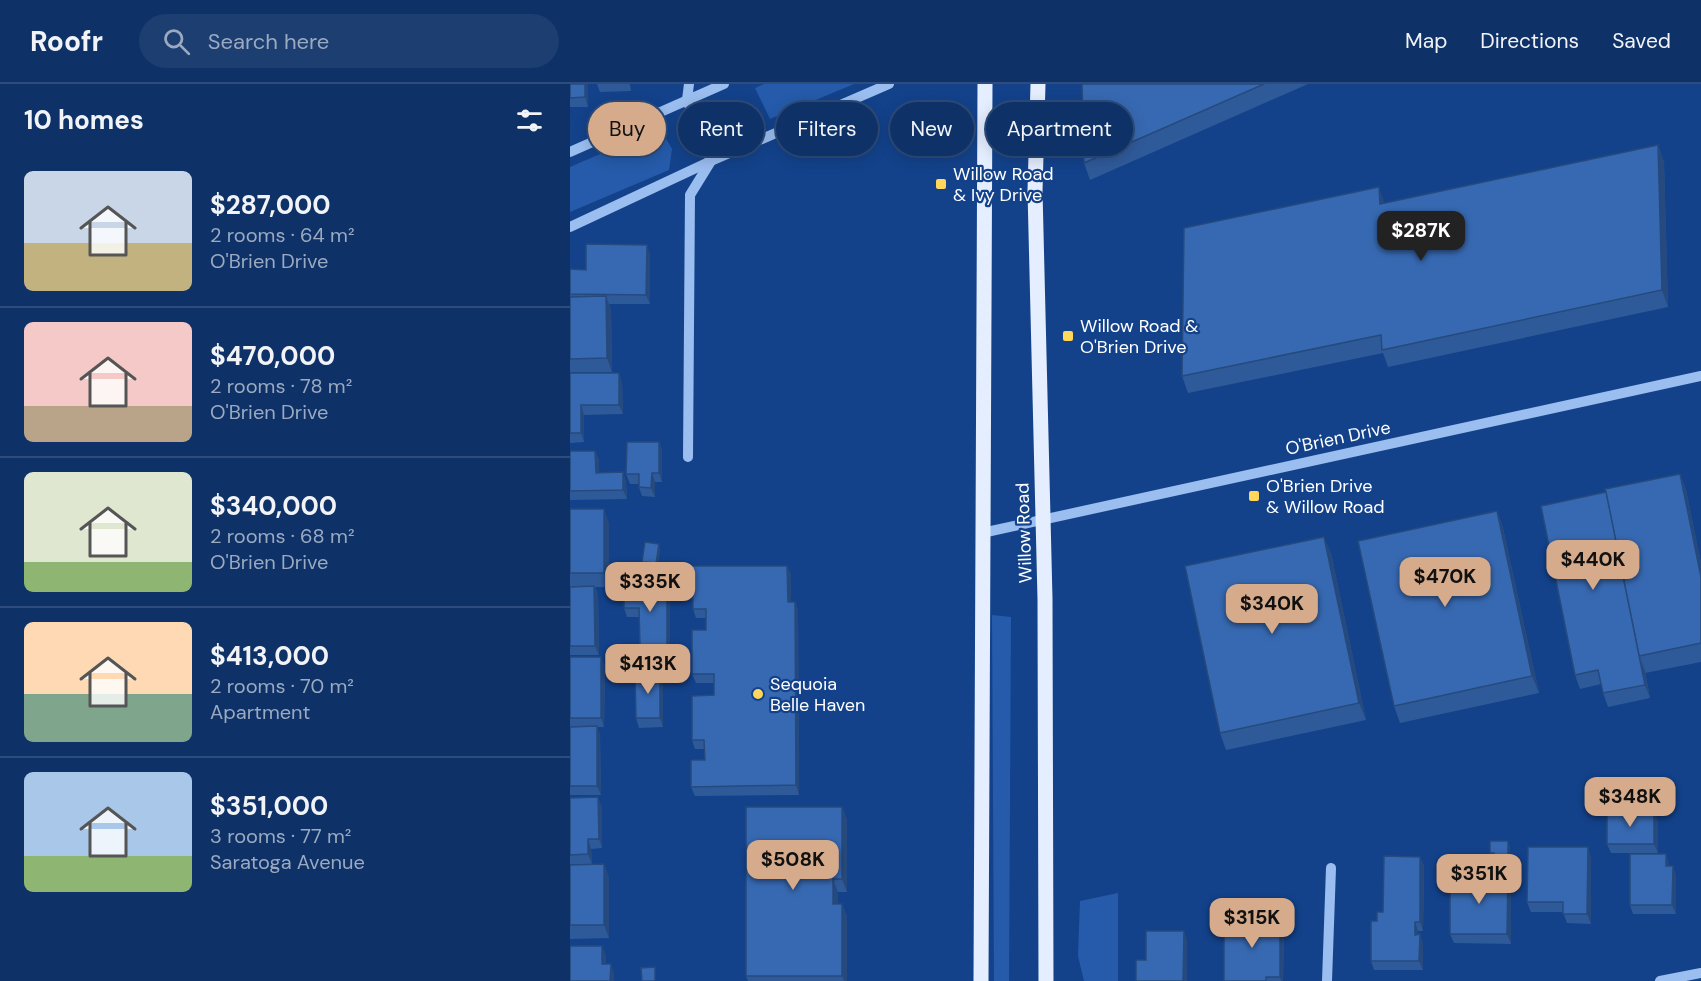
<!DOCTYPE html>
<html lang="en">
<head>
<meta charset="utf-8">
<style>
  :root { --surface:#0e3268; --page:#1c3e71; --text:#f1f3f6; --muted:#9baac0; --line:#2e4d7c; --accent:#d6ab8b }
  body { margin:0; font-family:"DM Sans",sans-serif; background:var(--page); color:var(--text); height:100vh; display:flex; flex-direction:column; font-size:22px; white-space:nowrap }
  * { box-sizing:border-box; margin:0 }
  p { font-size:20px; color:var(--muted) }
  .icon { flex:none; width:33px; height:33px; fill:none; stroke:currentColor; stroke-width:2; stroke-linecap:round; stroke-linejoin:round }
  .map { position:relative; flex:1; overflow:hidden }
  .sheet { display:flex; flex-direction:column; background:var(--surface); width:570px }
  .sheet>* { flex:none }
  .banner { position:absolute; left:18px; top:18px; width:570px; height:54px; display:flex; gap:12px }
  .price { position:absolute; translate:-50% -51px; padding:0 14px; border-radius:12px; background:var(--accent); color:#111; font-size:20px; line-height:39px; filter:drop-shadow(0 2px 3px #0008) }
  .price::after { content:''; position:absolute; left:50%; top:36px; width:18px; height:14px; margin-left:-9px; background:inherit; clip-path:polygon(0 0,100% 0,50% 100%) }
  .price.selected { background:#222; color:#fff }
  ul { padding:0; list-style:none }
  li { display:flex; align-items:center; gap:18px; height:150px; padding:0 24px }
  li+li { border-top:2px solid var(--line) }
  li span { display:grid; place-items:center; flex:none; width:168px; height:120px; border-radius:9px; color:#555 }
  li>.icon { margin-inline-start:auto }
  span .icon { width:72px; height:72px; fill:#fffc; stroke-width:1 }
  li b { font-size:26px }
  h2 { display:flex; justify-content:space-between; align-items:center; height:72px; padding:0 24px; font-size:26px }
  .pill { padding:0 21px; border-radius:27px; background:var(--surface); box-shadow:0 3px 15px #0003,0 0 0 2px var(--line); font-size:21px; line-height:54px }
  .pill.selected { background:var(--accent); color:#111 }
  header { display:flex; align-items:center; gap:36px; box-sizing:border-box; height:84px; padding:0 30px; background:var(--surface); border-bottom:2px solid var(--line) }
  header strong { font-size:28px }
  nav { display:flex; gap:33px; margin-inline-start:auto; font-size:21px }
  .search { width:420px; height:54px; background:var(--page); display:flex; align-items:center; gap:15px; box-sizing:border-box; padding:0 21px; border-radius:33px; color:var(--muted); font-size:22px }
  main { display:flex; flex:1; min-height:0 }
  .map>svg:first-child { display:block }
  .green { fill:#255baa }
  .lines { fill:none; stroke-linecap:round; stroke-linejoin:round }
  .minor { stroke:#9bbef0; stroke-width:10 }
  .major { stroke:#e4eeff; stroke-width:15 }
  .wall { fill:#2f5a99 }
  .shaded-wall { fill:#264a7d }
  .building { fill:#3769b2; stroke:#264a7d; stroke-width:1.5 }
  .poi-dot { fill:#ffd75a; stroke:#13428b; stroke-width:2 }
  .labels { text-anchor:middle; stroke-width:4.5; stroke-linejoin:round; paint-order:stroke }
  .poi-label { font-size:18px; fill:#fff; stroke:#13428b; text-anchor:start }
  .street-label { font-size:18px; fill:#fff; stroke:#13428b }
</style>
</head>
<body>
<header>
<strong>Roofr</strong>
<div class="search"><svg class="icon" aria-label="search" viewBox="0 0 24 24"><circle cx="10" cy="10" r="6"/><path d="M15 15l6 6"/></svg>Search here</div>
<nav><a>Map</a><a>Directions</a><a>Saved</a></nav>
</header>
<main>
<section class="sheet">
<h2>10 homes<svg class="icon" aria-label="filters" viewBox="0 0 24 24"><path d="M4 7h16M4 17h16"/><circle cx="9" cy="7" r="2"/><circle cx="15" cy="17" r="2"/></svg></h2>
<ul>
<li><span style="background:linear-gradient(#c9d6e8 60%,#c2b280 0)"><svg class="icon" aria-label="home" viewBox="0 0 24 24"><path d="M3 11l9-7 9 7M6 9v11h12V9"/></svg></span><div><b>$287,000</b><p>2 rooms · 64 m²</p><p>O'Brien Drive</p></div></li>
<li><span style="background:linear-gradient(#f6c9c9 70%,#b9a48a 0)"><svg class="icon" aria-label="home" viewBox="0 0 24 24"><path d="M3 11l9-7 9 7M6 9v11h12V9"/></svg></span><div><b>$470,000</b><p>2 rooms · 78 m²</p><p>O'Brien Drive</p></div></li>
<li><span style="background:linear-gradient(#dfe7d0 75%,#8fb573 0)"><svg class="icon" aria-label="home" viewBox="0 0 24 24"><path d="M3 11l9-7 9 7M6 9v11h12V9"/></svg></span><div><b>$340,000</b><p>2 rooms · 68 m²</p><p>O'Brien Drive</p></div></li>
<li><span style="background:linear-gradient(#ffd9b3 60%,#7fa58c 0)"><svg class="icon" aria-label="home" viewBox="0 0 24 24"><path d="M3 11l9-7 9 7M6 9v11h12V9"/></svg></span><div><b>$413,000</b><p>2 rooms · 70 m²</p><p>Apartment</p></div></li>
<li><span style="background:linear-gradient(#a9c7e8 70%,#8fb573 0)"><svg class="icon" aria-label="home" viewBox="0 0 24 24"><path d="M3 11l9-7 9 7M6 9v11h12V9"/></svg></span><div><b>$351,000</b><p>3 rooms · 77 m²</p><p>Saratoga Avenue</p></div></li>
</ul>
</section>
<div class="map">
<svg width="1131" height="897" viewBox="0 0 1131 897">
  <rect width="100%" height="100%" fill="#13428b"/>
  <g class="green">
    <polygon points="194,0 284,0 200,35 185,4"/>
    <polygon points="90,44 102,65 99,86 0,128 0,83"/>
    <polygon points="422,531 441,533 439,897 424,897"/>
    <polygon points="548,809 548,897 514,897 508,872 510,817"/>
  </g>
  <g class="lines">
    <g class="minor">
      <polyline points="0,68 154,0"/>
      <polyline points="0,143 141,77 319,0"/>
      <polyline points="118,373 120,111 141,77 117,16 119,0"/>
      <polyline points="412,449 1131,292"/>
      <polyline points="757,897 761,784"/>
      <polyline points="1090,897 1131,889"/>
    </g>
    <g class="major">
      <polyline points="468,0 465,107 475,515 476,897"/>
      <polyline points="411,897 415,0"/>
    </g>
  </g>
  <g class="wall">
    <rect x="0" y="0" width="18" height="23"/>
    <polygon points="27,0 60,0 61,7 30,8"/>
    <polygon points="512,0 738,0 520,96 514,79"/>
    <polygon points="1088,61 1094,78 1098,223 818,283 813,269 618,309 612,292 815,119"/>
    <polygon points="80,170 80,220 39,220 41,226 42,288 0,288 0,185 16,186"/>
    <polygon points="0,289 52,298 53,330 14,331 14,358 0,359"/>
    <polygon points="89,358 92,367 92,398 85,398 85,413 72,412 69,403 69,400 60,400 56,390"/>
    <polygon points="0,367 25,367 29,376 29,389 53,388 56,398 57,415 0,416"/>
    <polygon points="1110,390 1116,406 1131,479 1131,578 1075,589 1075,587 1080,614 1038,623 1033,609 1031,600 1010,605 1005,591 1036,408"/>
    <polygon points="0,425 39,439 39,503 25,503 28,512 29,571 0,571"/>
    <polygon points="927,427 933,444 969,609 830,639 824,622"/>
    <polygon points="90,465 87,484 74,482 72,478"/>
    <polygon points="761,469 796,636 656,666 650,649"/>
    <polygon points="217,482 221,491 221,518 225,518 228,527 229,711 125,712 121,703 135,676 134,665 125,665 122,656 144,611 144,599 126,599 122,590 136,546 136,534 126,534 123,525"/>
    <polygon points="97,501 100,510 100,572 73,572 70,563 69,533 57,533 54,524"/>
    <polygon points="0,573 35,582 34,643 27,643 30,651 31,711 0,711"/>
    <polygon points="90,588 93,597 93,643 69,644 66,634"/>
    <polygon points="0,714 32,723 32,764 21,765 22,780 0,780"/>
    <polygon points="272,723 277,736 277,808 268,808 268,820 272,820 277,833 277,897 178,897 176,892"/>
    <polygon points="1084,729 1088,738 1088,769 1041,769 1037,760"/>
    <polygon points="940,762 940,781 925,781 924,773 922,773 920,769"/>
    <polygon points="850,773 854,782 853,847 848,847 848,850 853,860 853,886 804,886 801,877 807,837"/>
    <polygon points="1021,773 1021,840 997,839 993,828 961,828 957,818"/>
    <polygon points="34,780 39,794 39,854 0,855 0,781"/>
    <polygon points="1099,780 1099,782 1106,791 1106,830 1063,830 1060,821"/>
    <polygon points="938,791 941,801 941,860 884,859 880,850"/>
    <polygon points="714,843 713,897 654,897"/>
  </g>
  <g class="shaded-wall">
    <polygon points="15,0 18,0 18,23 15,13"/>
    <polygon points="1088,61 1094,78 1098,223 1092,206"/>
    <polygon points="809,103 815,120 810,120"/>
    <polygon points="77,161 80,170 80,220 76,211"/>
    <polygon points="36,212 41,226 42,288 37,274"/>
    <polygon points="49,289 52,298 53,330 49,321"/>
    <polygon points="11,321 14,331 14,358 11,349"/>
    <polygon points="89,358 92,367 92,398 89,389"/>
    <polygon points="25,367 29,376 29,398 26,389"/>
    <polygon points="53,388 56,398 57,415 53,406"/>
    <polygon points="82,389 85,398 85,413 81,404"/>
    <polygon points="1110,390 1116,406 1131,479 1131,493"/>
    <polygon points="34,425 39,439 39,503 34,489"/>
    <polygon points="927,427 933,444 969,609 962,592"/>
    <polygon points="754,453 761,469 796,636 789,619"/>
    <polygon points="89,460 90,465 87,484 86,479"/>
    <polygon points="217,482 221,491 221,528 218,518"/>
    <polygon points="97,501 100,510 100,572 97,563"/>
    <polygon points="24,502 28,512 29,571 25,562"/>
    <polygon points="225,518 228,527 229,711 226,701"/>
    <polygon points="31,573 35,582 34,643 31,634"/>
    <polygon points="1070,574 1075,587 1080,614 1075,601"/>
    <polygon points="90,588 93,597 93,643 90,634"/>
    <polygon points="27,642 30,651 31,711 27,702"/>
    <polygon points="28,713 32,723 32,764 29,755"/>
    <polygon points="272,723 277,736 277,808 272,795"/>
    <polygon points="1084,729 1088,738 1088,769 1084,760"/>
    <polygon points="18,755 21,765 22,780 18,770"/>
    <polygon points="938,757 940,762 940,781 938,776"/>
    <polygon points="1018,763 1021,773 1021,840 1017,830"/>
    <polygon points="1096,770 1099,780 1099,791 1096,782"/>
    <polygon points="850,773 854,782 853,847 850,838"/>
    <polygon points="34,780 39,794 39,854 34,841"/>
    <polygon points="1103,782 1106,791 1106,830 1102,821"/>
    <polygon points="938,791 941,801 941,860 937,850"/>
    <polygon points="263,795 268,808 268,834 263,820"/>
    <polygon points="272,820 277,833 277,897 274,897 272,892"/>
    <polygon points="710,834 714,843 713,897 711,897 710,893"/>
    <polygon points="845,838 848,847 848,860 845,851"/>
    <polygon points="614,847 617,856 617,897 613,897"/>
    <polygon points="850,850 853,860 853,886 849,877"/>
    <polygon points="32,862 36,871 36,890 32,880"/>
    <polygon points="41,880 44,890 44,897 40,897"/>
  </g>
  <g class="building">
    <polygon points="0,0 15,0 15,13 0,14"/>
    <polygon points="512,0 694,0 514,79"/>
    <polygon points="1088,61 1092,206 812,266 811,251 612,292 614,144 809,103 810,120"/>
    <polygon points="16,160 77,161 76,211 0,210 0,185 16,186"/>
    <polygon points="36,212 37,274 0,275 0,213"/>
    <polygon points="0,289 49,289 49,321 11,321 11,349 0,349"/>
    <polygon points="57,358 89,358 89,389 82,389 81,404 69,403 69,390 56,390"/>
    <polygon points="0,367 25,367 26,389 53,388 53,406 0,407"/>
    <polygon points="1110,390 1131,493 1131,559 1069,572 1035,405"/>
    <polygon points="1036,408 1075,601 1033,609 1028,586 1005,591 971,422"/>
    <rect x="0" y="425" width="34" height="64"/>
    <polygon points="927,427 962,592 824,622 788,457"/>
    <polygon points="754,453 789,619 650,649 615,482"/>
    <polygon points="75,458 89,460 86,479 72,478"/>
    <polygon points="122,482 217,482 218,518 225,518 226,701 121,703 121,676 135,676 134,656 122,656 122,612 144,611 144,590 122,590 122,546 136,546 136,525 123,525"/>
    <polygon points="97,501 97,563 70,563 69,524 54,524 54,502"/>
    <polygon points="24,502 25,562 0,562 0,503"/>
    <rect x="0" y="573" width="31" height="61"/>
    <polygon points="65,588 90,588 90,634 66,634"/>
    <polygon points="27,642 27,702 0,702 0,643"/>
    <polygon points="28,713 29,755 18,755 18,770 0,771 0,714"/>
    <polygon points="176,723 272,723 272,795 263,795 263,820 272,820 272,892 176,892"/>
    <polygon points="1037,728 1084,729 1084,760 1037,760"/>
    <polygon points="920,757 938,757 938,776 924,776 924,769 920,769"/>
    <polygon points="958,763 1018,763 1017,830 993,830 993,818 957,818"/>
    <polygon points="1060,770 1096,770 1096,782 1103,782 1102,821 1060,821"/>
    <polygon points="814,772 850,773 850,838 845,838 845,851 850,850 849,877 801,877 801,837 807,837 807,828 813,828"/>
    <polygon points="34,780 34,841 0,841 0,781"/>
    <polygon points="884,791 938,791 937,850 880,850 880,799 884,799"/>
    <polygon points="654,833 710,834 710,893 696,893 696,897 654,897"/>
    <polygon points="576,847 614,847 613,897 566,897 566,876 576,876"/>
    <polygon points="0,862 32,862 32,880 41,880 40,897 0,897"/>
    <polygon points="85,883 85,897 72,897 71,884"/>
  </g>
  <g class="poi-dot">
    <rect x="365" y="94" width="12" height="12" rx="3"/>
    <rect x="492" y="246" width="12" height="12" rx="3"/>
    <rect x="678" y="406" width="12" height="12" rx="3"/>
    <circle cx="188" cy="610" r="6"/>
  </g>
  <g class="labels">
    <g class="poi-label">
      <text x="383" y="96">Willow Road<tspan x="383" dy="21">&amp; Ivy Drive</tspan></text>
      <text x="510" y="248">Willow Road &amp;<tspan x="510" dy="21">O'Brien Drive</tspan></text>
      <text x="696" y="408">O'Brien Drive<tspan x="696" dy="21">&amp; Willow Road</tspan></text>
      <text x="200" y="606">Sequoia<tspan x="200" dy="21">Belle Haven</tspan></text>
    </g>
    <g class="street-label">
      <text transform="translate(768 354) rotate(-12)" y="6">O'Brien Drive</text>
      <text transform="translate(454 449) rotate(-92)" y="6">Willow Road</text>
    </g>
  </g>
</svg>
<b class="price selected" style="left:851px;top:178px">$287K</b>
<b class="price" style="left:1023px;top:507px">$440K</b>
<b class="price" style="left:875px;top:524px">$470K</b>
<b class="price" style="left:80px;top:529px">$335K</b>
<b class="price" style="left:702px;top:551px">$340K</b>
<b class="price" style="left:78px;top:611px">$413K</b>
<b class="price" style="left:1060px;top:744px">$348K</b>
<b class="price" style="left:223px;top:807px">$508K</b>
<b class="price" style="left:909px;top:821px">$351K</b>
<b class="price" style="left:682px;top:865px">$315K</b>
<div class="banner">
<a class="pill selected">Buy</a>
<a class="pill">Rent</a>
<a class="pill">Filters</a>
<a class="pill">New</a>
<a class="pill">Apartment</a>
</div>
</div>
</main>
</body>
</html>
